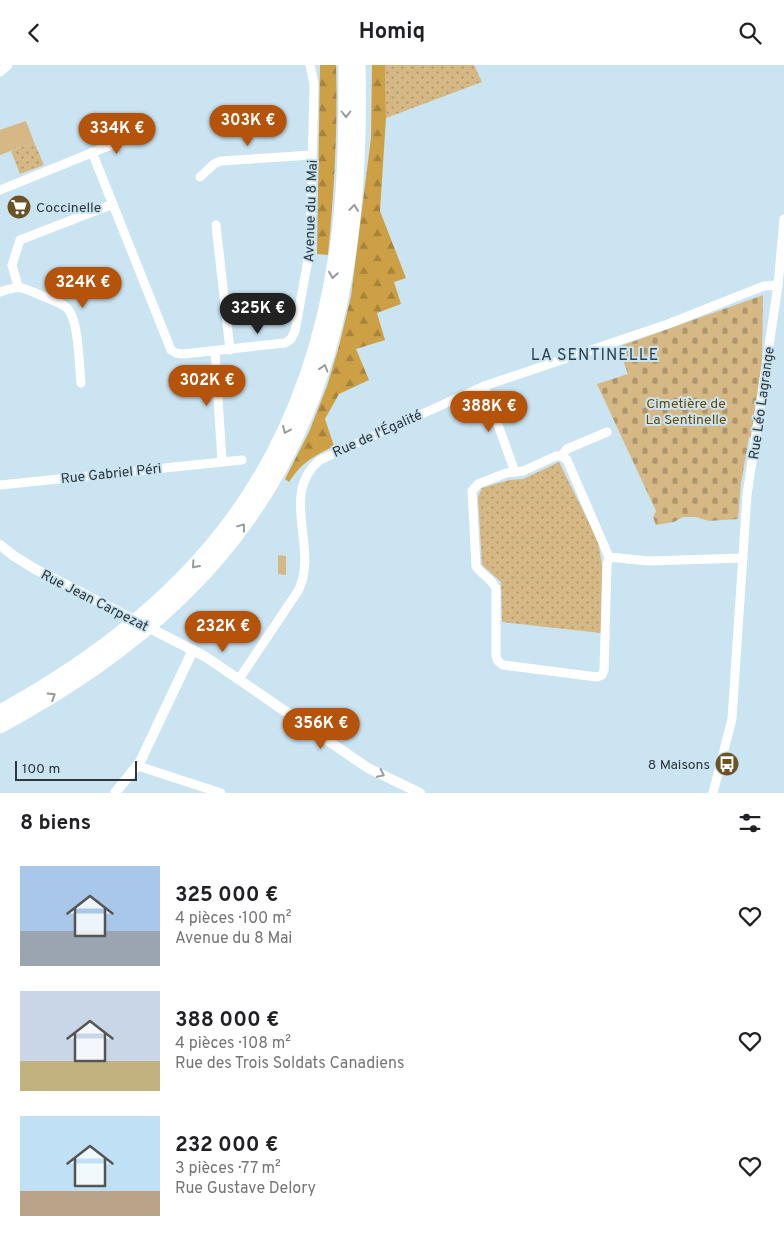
<!DOCTYPE html>
<html lang="fr">
<head>
<meta charset="utf-8">
<style>
  :root { --surface:#fff; --page:#f6f6f6; --text:#202124; --muted:#757577; --accent:#b45309 }
  body { margin:0; font-family:Overpass,sans-serif; background:var(--page); color:var(--text); height:100vh; display:flex; flex-direction:column; font-size:19px; white-space:nowrap }
  * { box-sizing:border-box; margin:0 }
  p { font-size:16px; color:var(--muted) }
  .icon { flex:none; width:28px; height:28px; fill:none; stroke:currentColor; stroke-width:2; stroke-linecap:round; stroke-linejoin:round }
  .map { position:relative; height:728px; overflow:hidden }
  .sheet { display:flex; flex-direction:column; background:var(--surface); flex:1 }
  .sheet>* { flex:none }
  .scale { position:absolute; left:15px; bottom:12px; width:122px; box-sizing:border-box; padding-left:5px; border:2px solid #2d373c; border-top:0; font-size:14px; line-height:18px; white-space:nowrap; color:#2d373c; -webkit-text-stroke:4px #cae4f2; paint-order:stroke }
  .price { position:absolute; translate:-50% -42px; padding:0 11px; border-radius:18px; background:var(--accent); color:#fff; font-size:16px; line-height:32px; filter:drop-shadow(0 1px 2px #0008) }
  .price::after { content:''; position:absolute; left:50%; top:30px; width:15px; height:11px; margin-left:-8px; background:inherit; clip-path:polygon(0 0,100% 0,50% 100%) }
  .price.selected { background:#222; color:#fff }
  ul { padding:0; list-style:none }
  li { display:flex; align-items:center; gap:15px; height:125px; padding:0 20px }
  li span { display:grid; place-items:center; flex:none; width:140px; height:100px; border-radius:0px; color:#555 }
  li>.icon { margin-inline-start:auto }
  span .icon { width:60px; height:60px; fill:#fffc; stroke-width:1 }
  li b { font-size:21px }
  h2 { display:flex; justify-content:space-between; align-items:center; height:60px; padding:0 20px; font-size:21px }
  header { display:flex; justify-content:space-between; align-items:center; height:65px; padding:0 20px; background:var(--surface); font-size:22px; font-weight:700 }
  .map>svg:first-child { display:block }
  .grass { fill:url(#grass-dots) }
  .forest { fill:url(#forest-firs) }
  .cemetery { fill:url(#cemetery-stones) }
  .garden { fill:#d5b884 }
  .lines { fill:none; stroke-linecap:round; stroke-linejoin:round }
  .minor { stroke:#fff; stroke-width:9 }
  .tertiary { stroke:#fff; stroke-width:10 }
  .motorway { stroke:#fff; stroke-width:15 }
  .oneway { stroke:#969b9e }
  .labels { text-anchor:middle; stroke-width:4; stroke-linejoin:round; paint-order:stroke }
  .poi-label { font-size:14px; fill:#2d373c; stroke:#cae4f2; text-anchor:start }
  .street-label { font-size:14px; fill:#2d373c; stroke:#cae4f2 }
  .park-label { font-size:14px; fill:#694a00; stroke:#cae4f2 }
  .quarter-label { font-size:16px; letter-spacing:1px; fill:#293f4a; stroke:#cae4f2 }
</style>
</head>
<body>
<header><svg class="icon" aria-label="back" viewBox="0 0 24 24"><path d="M15 5l-7 7 7 7"/></svg>Homiq<svg class="icon" aria-label="search" viewBox="0 0 24 24"><circle cx="10" cy="10" r="6"/><path d="M15 15l6 6"/></svg></header>
<div class="map">
<svg width="784" height="728" viewBox="0 0 784 728">
  <defs>
    <pattern id="grass-dots" width="8" height="8" patternUnits="userSpaceOnUse" patternTransform="scale(1.25)"><rect width="8" height="8" fill="#d5b884"/><path d="M2 2h.1M6 6h.1" fill="none" stroke="#ad966d" stroke-width="1.8" stroke-linecap="round"/></pattern>
    <pattern id="forest-firs" width="22" height="20" patternUnits="userSpaceOnUse" patternTransform="scale(1.25)"><rect width="22" height="20" fill="#cea045"/><path d="M5 1l3.5 6h-7zM16 11l3.5 6h-7z" fill="#a8833b"/></pattern>
    <pattern id="cemetery-stones" width="16" height="16" patternUnits="userSpaceOnUse" patternTransform="scale(1.25)"><rect width="16" height="16" fill="#d5b884"/><path d="M2 7V4a2 2 0 0 1 4 0v3zM10 15v-3a2 2 0 0 1 4 0v3z" fill="#ad966d"/></pattern>
  </defs>
  <rect width="100%" height="100%" fill="#cae4f2"/>
  <g class="grass">
    <polygon points="385,0 474,0 482,17 386,53"/>
    <polygon points="34,77 44,100 20,109 11,86"/>
    <polygon points="559,397 598,476 602,500 601,568 502,557 501,517 482,500 478,432 482,423 509,415 523,414"/>
  </g>
  <g class="forest">
    <path d="M 320,0 L 336,0 C 338,64 334,127 328,190 L 317,189 Z"/>
    <path d="M 372,0 L 385,0 L 386,53 L 380,146 L 406,213 L 394,217 L 401,239 L 377,248 L 385,275 L 356,284 L 369,315 L 339,329 L 325,354 L 334,381 C 313,392 303,396 289,417 L 285,414 L 309,367 L 327,321 L 339,281 L 351,231 L 371,73 Z"/>
  </g>
  <polygon class="cemetery" points="763,230 762,297 751,372 749,372 741,418 738,454 709,456 696,452 683,452 674,457 656,460 653,452 656,446 597,319 628,309 618,282"/>
  <g class="garden">
    <polygon points="26,56 34,77 0,90 0,65"/>
    <polygon points="278,490 286,491 286,510 278,509"/>
  </g>
  <g class="lines">
    <g class="minor">
      <polyline points="0,7 8,0"/>
      <polyline points="92,87 171,285 176,288 183,289 285,278 291,274 295,266 310,184 314,19 310,0"/>
      <polyline points="200,112 214,99 220,96 312,90"/>
      <polyline points="0,125 133,71"/>
      <polyline points="216,160 230,285"/>
      <polyline points="18,221 12,200 20,175 113,139"/>
      <path d="M 0,227 C 19,220 22,222 40,230 C 49,234 60,237 67,243 C 79,254 79,301 81,318"/>
      <polyline points="215,286 222,396"/>
      <polyline points="484,321 515,407"/>
      <polyline points="561,391 567,384 607,367"/>
      <polyline points="0,420 242,395"/>
      <path d="M 609,492 L 567,395 L 561,391 L 556,391 L 523,406 L 506,408 L 478,419 L 472,426 L 476,501 C 481,510 492,513 496,524 L 496,591 L 498,596 L 503,600 L 597,612 L 602,610 L 604,605 L 607,500 L 609,492 L 649,496 L 743,493"/>
      <path d="M 239,614 L 298,526 C 320,484 278,429 320,395 L 484,321 L 668,259 L 764,221 L 778,220"/>
      <polyline points="138,701 221,728"/>
      <polyline points="713,728 732,654 747,430 778,220 784,154"/>
    </g>
    <g class="tertiary">
      <polyline points="0,480 14,491 35,504 206,592 368,703 420,728"/>
      <polyline points="115,728 140,697 193,585"/>
    </g>
    <g class="motorway">
      <path d="M 0,647 C 199,538 311,397 339,169 C 346,112 346,56 346,0"/>
      <path d="M 0,661 C 65,625 127,585 180,533 C 331,388 363,201 358,0"/>
    </g>
  </g>
  <defs><path id="oneway-chevron" d="M-2-3.5L2.5 0L-2 3.5" fill="none" stroke-width="1.6" stroke-linecap="round" stroke-linejoin="round" transform="scale(1.25)"/></defs>
  <g class="oneway">
    <use href="#oneway-chevron" transform="translate(346 49) rotate(90)"/>
    <use href="#oneway-chevron" transform="translate(354 143) rotate(-84)"/>
    <use href="#oneway-chevron" transform="translate(333 210) rotate(99)"/>
    <use href="#oneway-chevron" transform="translate(324 303) rotate(-73)"/>
    <use href="#oneway-chevron" transform="translate(286 365) rotate(115)"/>
    <use href="#oneway-chevron" transform="translate(242 462) rotate(-53)"/>
    <use href="#oneway-chevron" transform="translate(195 500) rotate(132)"/>
    <use href="#oneway-chevron" transform="translate(52 631) rotate(-32)"/>
    <use href="#oneway-chevron" transform="translate(381 709) rotate(26)"/>
  </g>
  <defs>
    <symbol id="supermarket-disc" viewBox="-11 -11 22 22"><circle r="9.5" fill="#6b5323" stroke="#cae4f2"/><path d="M-6-5.5h2.5l.6 2H6L4.5 2H-2.5L-4.4-4H-6ZM-1.5 3.2a1.3 1.3 0 1 0 .1 0ZM3 3.2a1.3 1.3 0 1 0 .1 0Z" fill="#fff"/></symbol>
    <symbol id="bus-disc" viewBox="-11 -11 22 22"><circle r="9.5" fill="#6b5323" stroke="#cae4f2"/><path d="M-5-6H5V4H4V6H2V4H-2V6H-4V4H-5ZM-3.5-4V0h7V-4ZM-3.5 1.2v1.5H-2V1.2ZM2 1.2v1.5H3.5V1.2Z" fill="#fff"/></symbol>
  </defs>
  <g fill-rule="evenodd">
    <use href="#supermarket-disc" x="5" y="128" width="28" height="28"/>
    <use href="#bus-disc" x="713" y="685" width="28" height="28"/>
  </g>
  <g class="labels">
    <g class="poi-label">
      <text x="36" y="147">Coccinelle</text>
      <text x="710" y="704" text-anchor="end">8 Maisons</text>
    </g>
    <g class="street-label">
      <text transform="translate(310 146) rotate(-88)" y="5">Avenue du 8 Mai</text>
      <text transform="translate(761 338) rotate(-82)" y="5">Rue Léo Lagrange</text>
      <text transform="translate(377 368) rotate(-24)" y="5">Rue de l'Égalité</text>
      <text transform="translate(111 408) rotate(-6)" y="5">Rue Gabriel Péri</text>
      <text transform="translate(95 535) rotate(27)" y="5">Rue Jean Carpezat</text>
    </g>
    <g class="park-label">
      <text x="686" y="343">Cimetière de<tspan x="686" dy="16">La Sentinelle</tspan></text>
    </g>
    <g class="quarter-label">
      <text x="595" y="295">LA SENTINELLE</text>
    </g>
  </g>
</svg>
<div class="scale">100 m</div>
<b class="price" style="left:248px;top:82px">303K €</b>
<b class="price" style="left:117px;top:90px">334K €</b>
<b class="price" style="left:83px;top:244px">324K €</b>
<b class="price selected" style="left:258px;top:270px">325K €</b>
<b class="price" style="left:207px;top:342px">302K €</b>
<b class="price" style="left:489px;top:368px">388K €</b>
<b class="price" style="left:223px;top:588px">232K €</b>
<b class="price" style="left:321px;top:685px">356K €</b>
</div>
<section class="sheet">
<h2>8 biens<svg class="icon" aria-label="filters" viewBox="0 0 24 24"><path d="M4 7h16M4 17h16"/><circle cx="9" cy="7" r="2"/><circle cx="15" cy="17" r="2"/></svg></h2>
<ul>
<li><span style="background:linear-gradient(#a9c7e8 65%,#9aa5b1 0)"><svg class="icon" aria-label="home" viewBox="0 0 24 24"><path d="M3 11l9-7 9 7M6 9v11h12V9"/></svg></span><div><b>325 000 €</b><p>4 pièces · 100 m²</p><p>Avenue du 8 Mai</p></div><svg class="icon" aria-label="heart" viewBox="0 0 24 24"><path d="M12 20l-8-8c-3-5 5-10 8-4 3-6 11-1 8 4z"/></svg></li>
<li><span style="background:linear-gradient(#c9d6e8 70%,#c2b280 0)"><svg class="icon" aria-label="home" viewBox="0 0 24 24"><path d="M3 11l9-7 9 7M6 9v11h12V9"/></svg></span><div><b>388 000 €</b><p>4 pièces · 108 m²</p><p>Rue des Trois Soldats Canadiens</p></div><svg class="icon" aria-label="heart" viewBox="0 0 24 24"><path d="M12 20l-8-8c-3-5 5-10 8-4 3-6 11-1 8 4z"/></svg></li>
<li><span style="background:linear-gradient(#bfe0f5 75%,#b9a48a 0)"><svg class="icon" aria-label="home" viewBox="0 0 24 24"><path d="M3 11l9-7 9 7M6 9v11h12V9"/></svg></span><div><b>232 000 €</b><p>3 pièces · 77 m²</p><p>Rue Gustave Delory</p></div><svg class="icon" aria-label="heart" viewBox="0 0 24 24"><path d="M12 20l-8-8c-3-5 5-10 8-4 3-6 11-1 8 4z"/></svg></li>
</ul>
</section>
</body>
</html>
